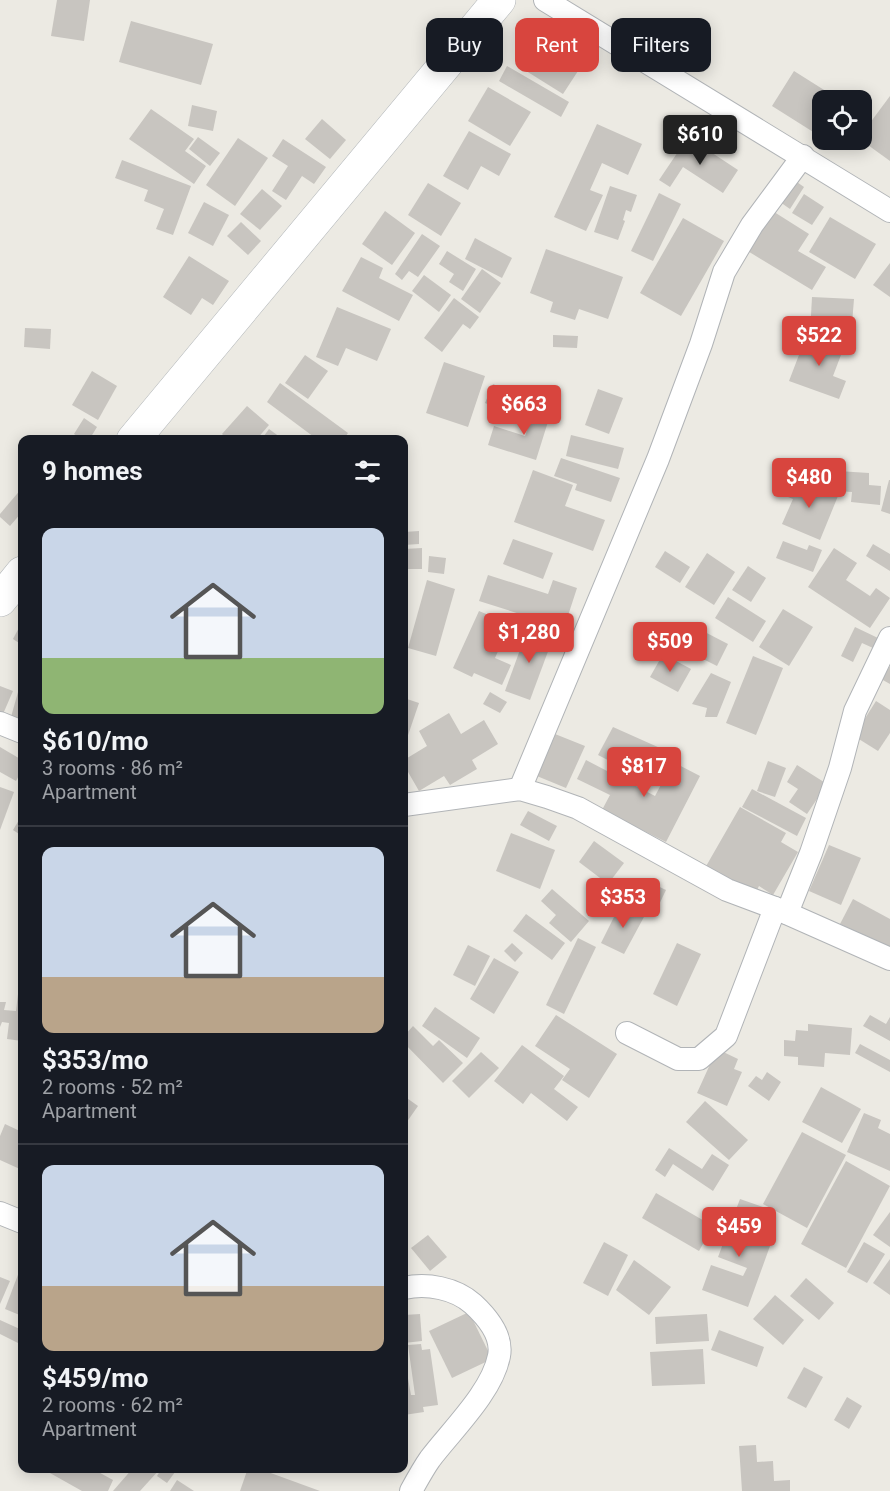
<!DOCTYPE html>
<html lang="en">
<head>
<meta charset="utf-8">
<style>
  :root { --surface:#171b24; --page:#20242c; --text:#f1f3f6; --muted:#9ea1a6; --line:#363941; --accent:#d8453e }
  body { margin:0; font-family:Roboto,sans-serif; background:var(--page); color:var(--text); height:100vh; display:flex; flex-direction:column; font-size:22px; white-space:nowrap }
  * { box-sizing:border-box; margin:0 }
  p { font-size:20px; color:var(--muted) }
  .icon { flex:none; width:33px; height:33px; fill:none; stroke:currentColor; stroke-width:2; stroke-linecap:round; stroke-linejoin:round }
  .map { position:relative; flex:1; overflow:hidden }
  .details { position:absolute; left:18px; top:435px; width:390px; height:1038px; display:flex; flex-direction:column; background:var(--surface); border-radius:12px; box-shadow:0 3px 15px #0003 }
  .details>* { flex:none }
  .top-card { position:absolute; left:426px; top:18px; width:374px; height:54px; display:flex; gap:12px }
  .controls { position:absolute; left:812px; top:90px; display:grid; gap:12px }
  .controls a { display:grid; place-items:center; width:60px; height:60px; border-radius:12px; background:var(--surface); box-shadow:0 3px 15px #0003; font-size:30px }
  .price { position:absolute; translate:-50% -51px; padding:0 14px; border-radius:6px; background:var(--accent); color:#fff; font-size:20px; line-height:39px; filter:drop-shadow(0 2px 3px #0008) }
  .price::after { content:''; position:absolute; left:50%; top:36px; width:18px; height:14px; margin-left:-9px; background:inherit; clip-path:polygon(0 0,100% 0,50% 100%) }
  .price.current { background:#222; color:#fff }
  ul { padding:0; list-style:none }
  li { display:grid; align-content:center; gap:12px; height:318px; padding:0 24px }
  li+li { border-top:2px solid var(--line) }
  li span { display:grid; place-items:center; height:186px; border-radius:12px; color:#555 }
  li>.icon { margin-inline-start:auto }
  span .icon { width:108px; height:108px; fill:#fffc; stroke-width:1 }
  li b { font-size:26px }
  h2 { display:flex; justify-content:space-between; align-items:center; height:72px; padding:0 24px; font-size:26px }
  .tag { padding:0 21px; border-radius:12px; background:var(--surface); box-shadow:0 3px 15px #0003; font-size:21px; line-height:54px }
  .tag.current { background:var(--accent); color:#fff }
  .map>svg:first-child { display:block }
  .building { fill:#c8c5c0 }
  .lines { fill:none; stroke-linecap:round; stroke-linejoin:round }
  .street-casing { stroke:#b1b4b7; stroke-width:24 }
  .secondary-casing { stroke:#b2b6b9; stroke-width:34 }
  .street { stroke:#fff; stroke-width:22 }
  .secondary { stroke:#fff; stroke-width:33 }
</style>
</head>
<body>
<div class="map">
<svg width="890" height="1491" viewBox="0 0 890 1491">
  <rect width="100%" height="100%" fill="#eceae3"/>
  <g class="building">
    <polygon points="57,0 90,0 84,41 51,36"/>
    <polygon points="543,20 591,51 563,94 515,64"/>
    <polygon points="131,21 213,44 201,85 119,62"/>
    <polygon points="507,66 569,102 561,117 499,81"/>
    <polygon points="794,71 840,100 822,100 822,128 818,135 772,106"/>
    <polygon points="488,87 531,112 510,146 468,121"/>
    <polygon points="890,96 890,161 861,140 861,135"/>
    <polygon points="192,105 217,111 213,131 188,126"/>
    <polygon points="151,109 194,139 185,151 206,166 194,184 129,139"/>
    <polygon points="322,119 346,140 330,159 305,139"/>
    <polygon points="597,124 642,144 628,175 602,163 590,190 603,195 586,231 554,217"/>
    <polygon points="469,131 511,154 499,176 481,166 468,190 443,176"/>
    <polygon points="198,137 220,153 210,166 189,149"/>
    <polygon points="688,137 738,170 723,193 683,167 670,187 659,180"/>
    <polygon points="238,138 268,158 235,206 206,185"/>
    <polygon points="283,139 326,167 314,184 302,176 286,200 272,191 288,166 272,156"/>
    <polygon points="122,160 191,186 173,235 156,229 164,209 144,201 148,190 115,178"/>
    <polygon points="794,180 804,187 790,209 780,202"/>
    <polygon points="428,183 461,203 441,236 408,215"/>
    <polygon points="610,186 637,195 631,212 626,210 623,220 625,221 618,240 594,232"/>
    <polygon points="262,189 282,206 260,230 240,214"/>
    <polygon points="659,193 681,204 653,261 631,251"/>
    <polygon points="804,194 824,207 812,225 792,213"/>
    <polygon points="204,202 229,215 213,246 188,233"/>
    <polygon points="771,210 809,234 798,251 826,267 812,290 746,250"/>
    <polygon points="385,211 415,233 392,265 362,244"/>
    <polygon points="830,217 876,244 855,279 809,252"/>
    <polygon points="683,218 724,241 681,316 640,293"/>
    <polygon points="241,222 261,241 248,255 227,236"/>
    <polygon points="422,234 440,246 418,277 409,271 402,280 395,274"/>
    <polygon points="475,238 512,258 502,278 465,259"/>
    <polygon points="546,249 623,277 608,319 579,309 575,320 550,312 553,302 530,293"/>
    <polygon points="447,251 476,269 463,291 449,282 454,274 439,264"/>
    <polygon points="189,256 229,281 213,305 202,298 191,315 163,297"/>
    <polygon points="361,257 383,268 379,278 413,295 399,321 342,291"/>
    <polygon points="890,263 890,297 873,285"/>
    <polygon points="482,269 501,283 480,313 461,299"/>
    <polygon points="424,275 451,295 439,312 412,291"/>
    <polygon points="812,297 854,299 851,336 810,334"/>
    <polygon points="454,298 479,317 470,329 463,324 442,352 424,338"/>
    <polygon points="337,307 391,329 377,361 346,348 338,366 316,357"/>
    <polygon points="25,328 51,329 50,349 24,347"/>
    <polygon points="807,334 844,347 833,376 846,381 839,399 789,381"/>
    <polygon points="553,335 578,336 577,348 553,347"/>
    <polygon points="305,355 328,371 308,399 285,383"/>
    <polygon points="444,362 485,376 468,427 426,413"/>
    <polygon points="92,371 117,386 98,420 72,405"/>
    <polygon points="280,383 348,433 343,440 318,440 267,402"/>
    <polygon points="493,384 529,400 519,422 500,414 502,410 485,403"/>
    <polygon points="598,389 623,398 609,434 585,425"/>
    <polygon points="536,404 552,409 536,460 488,445 494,426 525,436"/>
    <polygon points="247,406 269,425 256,440 228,440 222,434"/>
    <polygon points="84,418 97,427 89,440 83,440 74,434"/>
    <polygon points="269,429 284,440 261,440"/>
    <polygon points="571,435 624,448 618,469 566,456"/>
    <polygon points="561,458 620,478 611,502 575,490 577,484 554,476"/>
    <polygon points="533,470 573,485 565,506 605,520 593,551 514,522"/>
    <polygon points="838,471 869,473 869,485 881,486 880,505 851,502 852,492 836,491"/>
    <polygon points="796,478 838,496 820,540 782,524 793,499 788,497"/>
    <polygon points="889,480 890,480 890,514 881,511"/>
    <polygon points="22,488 22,512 10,526 0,517 0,514"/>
    <polygon points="419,531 419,544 404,545 404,532"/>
    <polygon points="513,539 553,553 543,579 503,564"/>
    <polygon points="783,541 807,550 809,545 822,550 813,572 776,558"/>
    <polygon points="873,544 890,554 890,571 866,556"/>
    <polygon points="422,548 422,569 404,569 404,549"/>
    <polygon points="834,548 857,563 846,580 870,596 876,588 890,598 870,628 808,587"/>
    <polygon points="665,551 690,567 680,583 655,567"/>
    <polygon points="707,553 735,572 714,605 685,587"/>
    <polygon points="429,556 446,558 444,574 428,572"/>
    <polygon points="748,566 766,578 751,602 732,590"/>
    <polygon points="488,575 548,594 553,580 577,588 564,628 479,601"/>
    <polygon points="427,580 455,589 436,656 408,648"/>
    <polygon points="728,597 766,621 753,642 715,618"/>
    <polygon points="783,609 813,627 789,666 759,647"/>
    <polygon points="479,611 510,624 495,658 511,665 502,685 474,673 472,677 453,668"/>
    <polygon points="22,622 22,645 13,639"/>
    <polygon points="855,627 878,638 873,648 862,643 853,662 841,656"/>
    <polygon points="528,628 553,638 530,700 505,691"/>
    <polygon points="699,629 728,644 717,666 687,651"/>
    <polygon points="663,654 691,669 678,692 650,677"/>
    <polygon points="753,656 783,668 756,735 726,723"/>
    <polygon points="890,666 890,684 881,679"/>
    <polygon points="711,673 731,682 717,717 705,717 707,708 692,704"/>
    <polygon points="0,686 13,691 3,714 0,713"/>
    <polygon points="18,692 22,693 22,720 11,717"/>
    <polygon points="490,692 507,702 500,713 483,704"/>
    <polygon points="404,698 419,703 404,747"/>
    <polygon points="876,701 890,710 890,733 878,751 854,736"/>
    <polygon points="449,713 461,734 484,720 498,744 472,760 477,769 450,785 444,776 419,791 404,765 404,760 427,746 419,731"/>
    <polygon points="613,727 660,748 645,779 598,755"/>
    <polygon points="550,732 585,746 566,788 532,774"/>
    <polygon points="0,747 22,760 22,770 16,781 0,772"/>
    <polygon points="586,760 655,796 673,762 700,776 666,842 602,810 610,795 577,779"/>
    <polygon points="768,761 786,768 775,797 757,791"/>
    <polygon points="797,765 827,784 807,814 789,802 798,789 787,782"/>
    <polygon points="0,787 14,792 0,830"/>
    <polygon points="752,789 806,818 797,836 742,807"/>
    <polygon points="740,807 786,833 781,842 798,852 773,895 759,886 754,896 705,868"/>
    <polygon points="528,811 557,826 549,841 520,825"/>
    <polygon points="22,815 22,836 13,830"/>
    <polygon points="511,833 555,850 540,889 496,871"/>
    <polygon points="594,841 624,863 608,884 579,862"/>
    <polygon points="829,845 861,858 841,905 809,891"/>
    <polygon points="643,879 666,890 655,913 632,901"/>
    <polygon points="552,889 589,921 571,942 549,923 556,915 541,901"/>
    <polygon points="853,899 890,919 890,950 840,924"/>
    <polygon points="621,903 645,915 624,954 601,943"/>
    <polygon points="526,914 565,943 552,960 513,931"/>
    <polygon points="578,938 596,947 564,1014 546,1005"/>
    <polygon points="512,943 523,953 515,962 504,951"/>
    <polygon points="677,943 701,954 677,1006 653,994"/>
    <polygon points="468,945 490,956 475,986 453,975"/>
    <polygon points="494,958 519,972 494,1014 470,999"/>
    <polygon points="18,994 22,995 22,1041 7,1039 9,1023 2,1022 0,1027 0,1002 6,1002 4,1010 16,1011"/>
    <polygon points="435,1007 480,1038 467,1058 422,1026"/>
    <polygon points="556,1015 617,1054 589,1098 562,1080 570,1069 535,1046"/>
    <polygon points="870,1015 886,1024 890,1017 890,1041 863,1026"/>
    <polygon points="808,1024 852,1028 850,1055 825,1053 824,1067 798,1065 798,1057 784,1056 784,1040 795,1041 796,1030 808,1031"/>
    <polygon points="413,1026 433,1046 439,1040 463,1063 443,1083 404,1043 404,1036"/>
    <polygon points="860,1044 890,1060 890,1072 855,1053"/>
    <polygon points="522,1045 564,1076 554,1089 578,1107 567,1121 531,1093 523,1104 494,1081"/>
    <polygon points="717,1049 738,1059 734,1069 742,1072 727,1106 697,1093"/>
    <polygon points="481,1052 499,1068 469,1098 452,1081"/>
    <polygon points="767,1072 781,1082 769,1101 748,1086 756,1076 762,1080"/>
    <polygon points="821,1087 861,1109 842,1143 802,1122"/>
    <polygon points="404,1096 418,1106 404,1126"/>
    <polygon points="705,1101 748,1140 729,1160 686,1122"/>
    <polygon points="864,1113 881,1120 878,1128 890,1134 890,1171 847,1152"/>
    <polygon points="5,1124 22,1132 22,1170 0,1160 0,1136"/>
    <polygon points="802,1132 846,1155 807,1228 763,1204"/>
    <polygon points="669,1148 702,1169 712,1154 729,1165 713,1191 673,1164 665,1177 655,1170"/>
    <polygon points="846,1161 890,1186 846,1268 801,1244"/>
    <polygon points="656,1193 713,1226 699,1251 642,1218"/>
    <polygon points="740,1199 763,1207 751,1239 770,1246 748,1307 702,1290 711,1265 743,1276 747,1268 718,1257"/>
    <polygon points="890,1212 890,1247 873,1235"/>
    <polygon points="428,1235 447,1257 430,1271 411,1248"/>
    <polygon points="604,1242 628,1255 608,1296 583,1283"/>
    <polygon points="864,1242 885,1254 867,1283 847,1272"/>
    <polygon points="890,1259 890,1295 873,1283"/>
    <polygon points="634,1260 671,1287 649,1315 616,1290"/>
    <polygon points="19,1272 22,1273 22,1316 5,1309"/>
    <polygon points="0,1277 10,1281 0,1304"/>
    <polygon points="806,1278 834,1303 819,1320 790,1296"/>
    <polygon points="775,1295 804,1320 783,1345 753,1319"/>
    <polygon points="469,1312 492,1359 452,1378 429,1331"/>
    <polygon points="420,1314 422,1341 404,1343 404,1315"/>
    <polygon points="707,1314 709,1341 656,1344 655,1317"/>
    <polygon points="0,1320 22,1330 18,1343 0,1334"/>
    <polygon points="719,1330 764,1347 757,1367 711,1350"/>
    <polygon points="421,1344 422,1350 430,1349 438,1405 423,1407 424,1412 404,1415 404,1356 411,1395 415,1395 408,1345"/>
    <polygon points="703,1349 705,1384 652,1386 650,1352"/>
    <polygon points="804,1367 823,1377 806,1408 787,1398"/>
    <polygon points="847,1397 862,1406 849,1429 834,1420"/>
    <polygon points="756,1445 757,1462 773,1461 774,1481 790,1480 790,1491 742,1491 739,1446"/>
    <polygon points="41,1468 91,1468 113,1480 108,1491 82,1491"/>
    <polygon points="133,1468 159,1470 140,1491 113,1491"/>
    <polygon points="162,1468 178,1468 167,1483 157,1476"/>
    <polygon points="248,1468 257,1468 320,1491 240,1491"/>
    <polygon points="177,1480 194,1491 170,1491"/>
  </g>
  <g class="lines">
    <defs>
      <g id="street">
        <polyline points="545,0 890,211"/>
        <polyline points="0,723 22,732"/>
        <polyline points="520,789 658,459 701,344 724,272 752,225 803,156"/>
        <polyline points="404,805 520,789 547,797 578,808 727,890 775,908 890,959"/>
        <polyline points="787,913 811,853 840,768 855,711 890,638"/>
        <polyline points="627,1033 678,1059 699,1059 726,1036 775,908"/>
        <polyline points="0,1213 22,1222"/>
        <path d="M 404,1288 C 427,1283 455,1288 473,1304 C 486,1316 503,1336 499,1356 C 492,1392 452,1430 430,1459 C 423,1469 417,1480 411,1491"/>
      </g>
      <g id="secondary">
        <polyline points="133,440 499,0"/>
        <polyline points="0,600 22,573"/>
      </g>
    </defs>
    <use href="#street" class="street-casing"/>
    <use href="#secondary" class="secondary-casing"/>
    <use href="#street" class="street"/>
    <use href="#secondary" class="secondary"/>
  </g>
</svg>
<div class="controls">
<a><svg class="icon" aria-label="locate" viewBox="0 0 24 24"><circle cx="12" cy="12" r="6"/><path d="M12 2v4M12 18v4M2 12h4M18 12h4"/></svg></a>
</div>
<b class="price current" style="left:700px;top:166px">$610</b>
<b class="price" style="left:819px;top:367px">$522</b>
<b class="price" style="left:524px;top:436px">$663</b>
<b class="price" style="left:809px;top:509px">$480</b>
<b class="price" style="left:529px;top:664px">$1,280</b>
<b class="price" style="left:670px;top:673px">$509</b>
<b class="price" style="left:644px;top:798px">$817</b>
<b class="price" style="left:623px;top:929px">$353</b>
<b class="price" style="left:739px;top:1258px">$459</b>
<div class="top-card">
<a class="tag">Buy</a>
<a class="tag current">Rent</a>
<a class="tag">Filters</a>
</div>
<section class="details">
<h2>9 homes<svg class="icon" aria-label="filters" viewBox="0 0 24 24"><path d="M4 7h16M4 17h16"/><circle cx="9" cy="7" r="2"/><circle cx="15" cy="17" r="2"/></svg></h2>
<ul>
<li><span style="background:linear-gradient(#c9d6e8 70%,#8fb573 0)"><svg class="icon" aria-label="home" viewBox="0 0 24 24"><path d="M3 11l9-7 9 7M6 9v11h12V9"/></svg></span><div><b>$610/mo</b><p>3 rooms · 86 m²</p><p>Apartment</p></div></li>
<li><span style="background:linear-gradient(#c9d6e8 70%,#b9a48a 0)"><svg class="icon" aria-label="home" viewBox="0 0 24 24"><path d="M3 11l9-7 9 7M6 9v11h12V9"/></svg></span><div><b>$353/mo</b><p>2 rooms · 52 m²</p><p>Apartment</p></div></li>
<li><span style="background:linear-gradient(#c9d6e8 65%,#b9a48a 0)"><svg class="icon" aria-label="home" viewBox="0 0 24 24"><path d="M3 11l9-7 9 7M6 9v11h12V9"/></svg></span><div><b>$459/mo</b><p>2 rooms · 62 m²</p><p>Apartment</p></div></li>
</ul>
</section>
</div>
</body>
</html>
